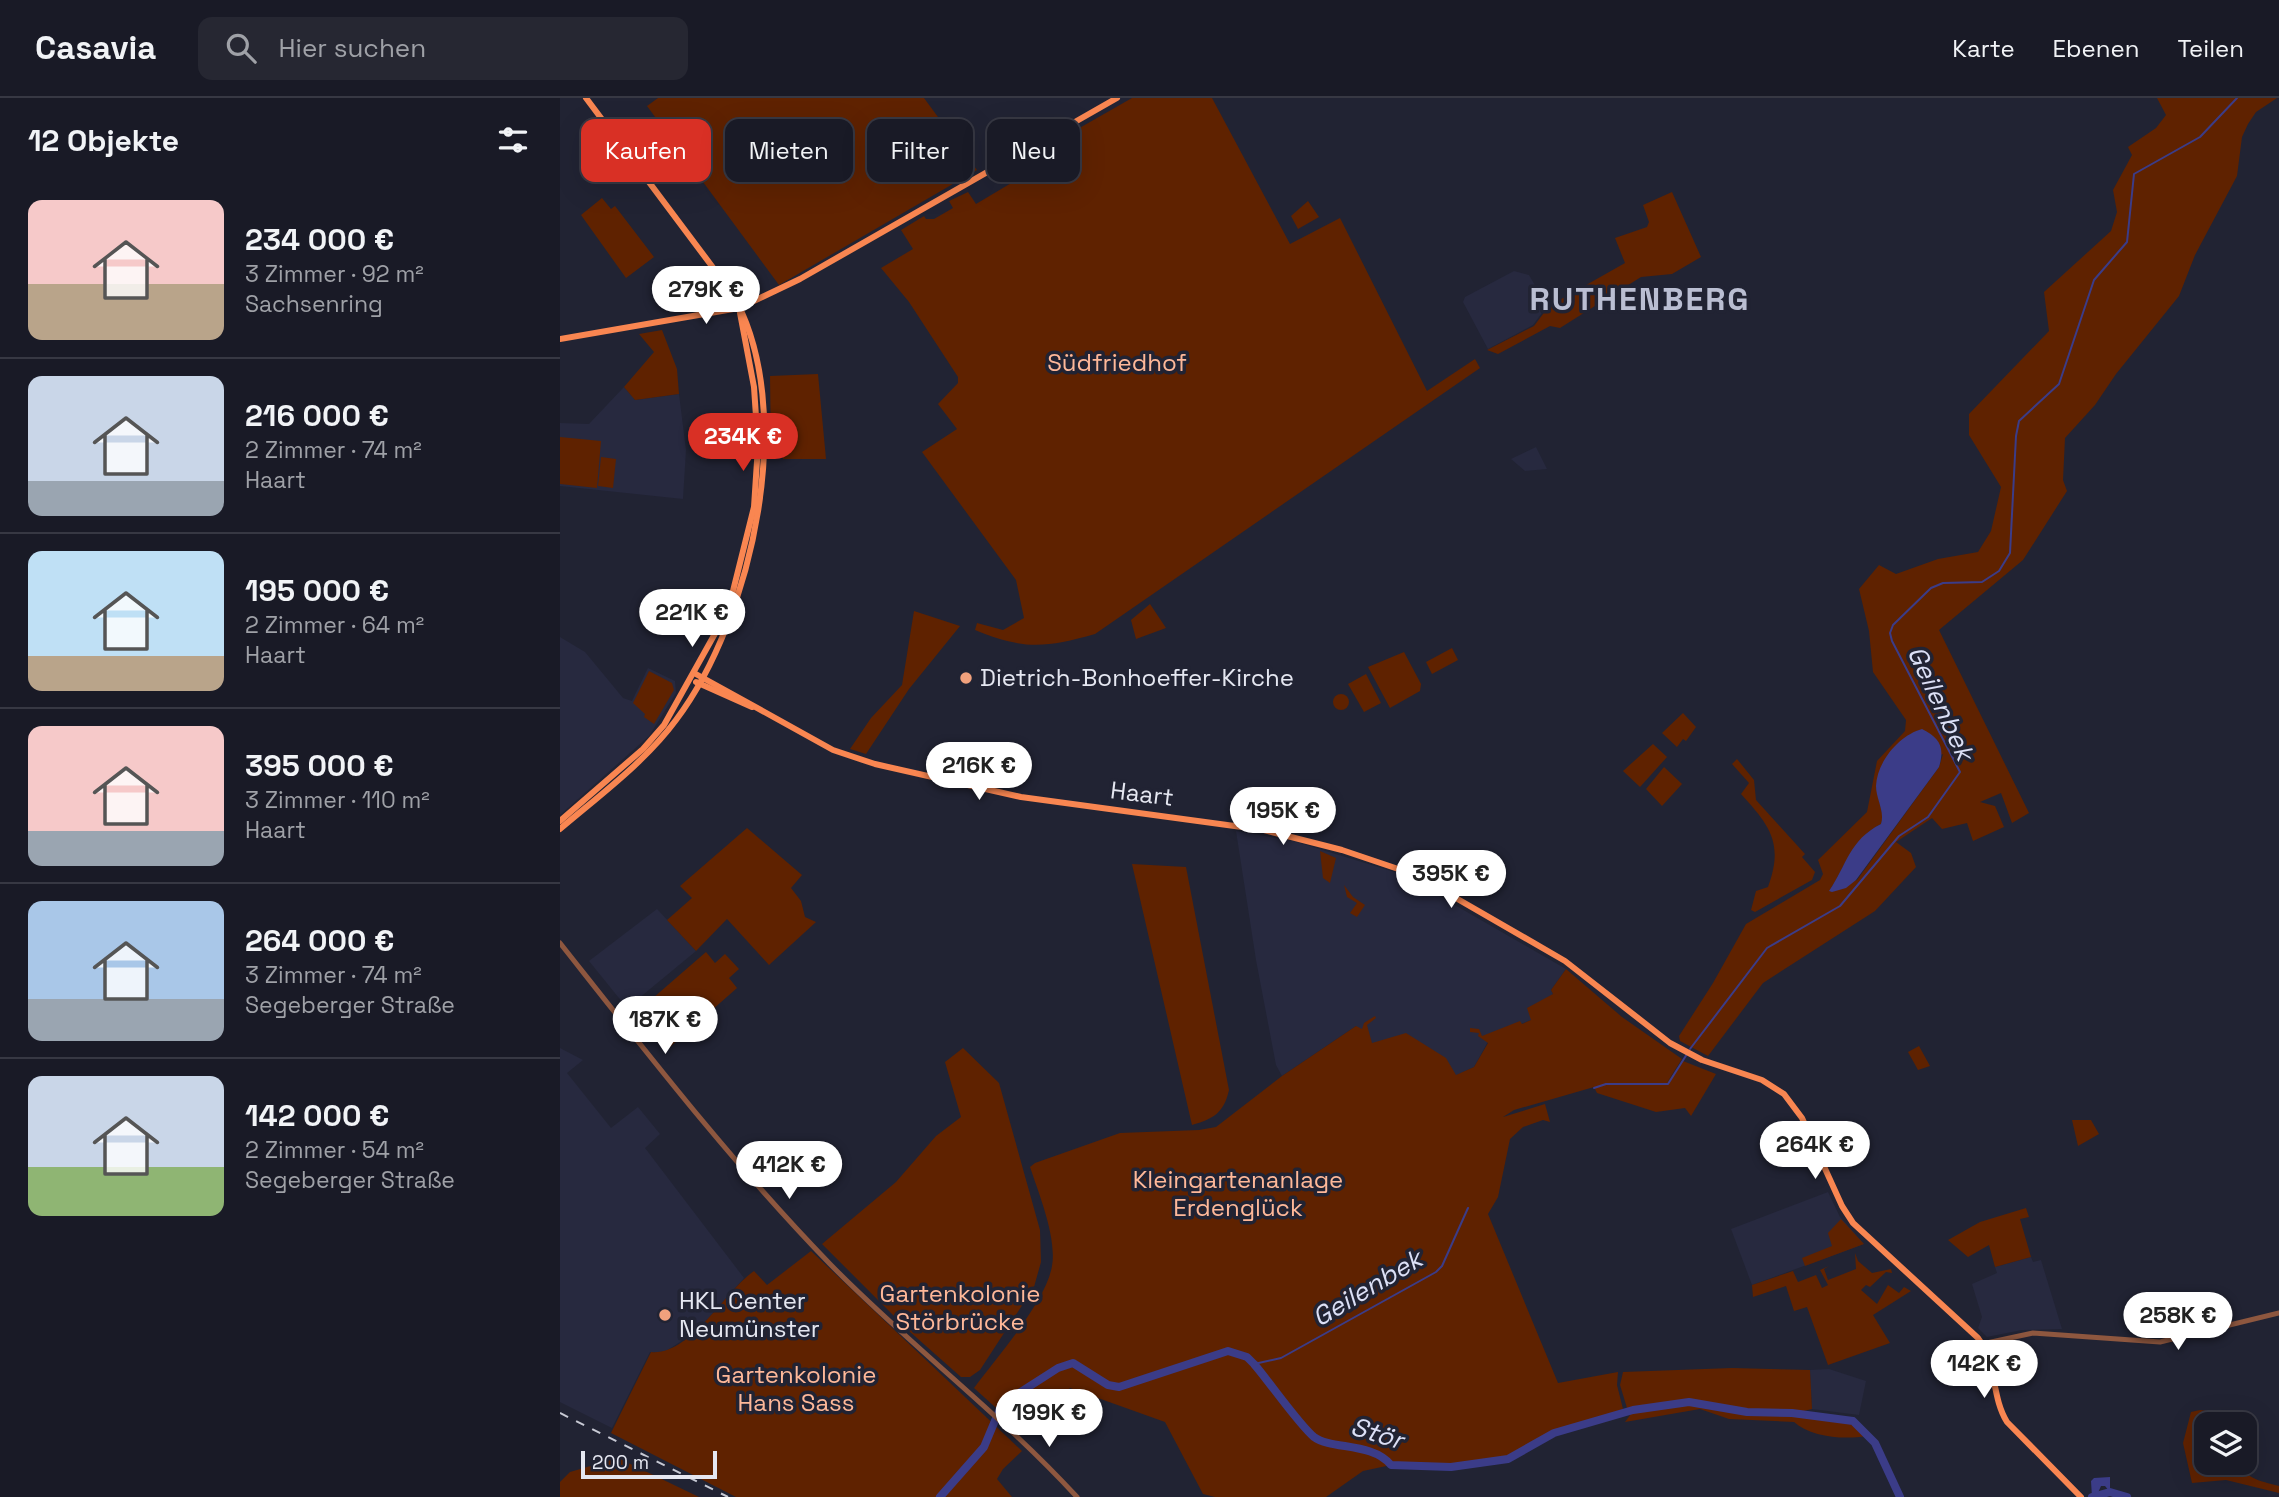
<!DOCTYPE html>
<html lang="de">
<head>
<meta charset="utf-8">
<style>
  :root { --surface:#191a26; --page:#262732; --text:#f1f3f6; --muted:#9fa1a7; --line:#373843; --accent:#d93025 }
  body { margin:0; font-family:"Space Grotesk",sans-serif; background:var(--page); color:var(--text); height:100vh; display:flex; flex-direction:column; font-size:26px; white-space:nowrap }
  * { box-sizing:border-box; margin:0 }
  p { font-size:23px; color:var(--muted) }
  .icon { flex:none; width:38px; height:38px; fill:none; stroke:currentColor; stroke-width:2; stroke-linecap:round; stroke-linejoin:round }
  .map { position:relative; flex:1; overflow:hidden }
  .panel { display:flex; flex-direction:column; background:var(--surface); width:560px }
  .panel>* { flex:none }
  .banner { position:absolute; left:21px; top:21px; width:665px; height:63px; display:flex; gap:14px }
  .fabs { position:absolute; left:1634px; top:1314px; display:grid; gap:14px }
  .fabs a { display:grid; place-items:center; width:63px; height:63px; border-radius:14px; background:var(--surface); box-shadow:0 7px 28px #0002,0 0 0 2px var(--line); font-size:35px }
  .scale { position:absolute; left:21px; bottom:18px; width:136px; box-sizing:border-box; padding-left:7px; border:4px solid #e5e7f1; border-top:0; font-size:19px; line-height:24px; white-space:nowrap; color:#e5e7f1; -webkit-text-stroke:5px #212333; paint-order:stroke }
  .price { position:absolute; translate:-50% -60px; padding:0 16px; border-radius:24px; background:#fff; color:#222; font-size:23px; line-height:46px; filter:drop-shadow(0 2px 4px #0008) }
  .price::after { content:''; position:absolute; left:50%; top:42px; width:21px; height:16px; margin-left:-10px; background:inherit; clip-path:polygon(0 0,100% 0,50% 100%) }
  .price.on { background:var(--accent); color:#fff }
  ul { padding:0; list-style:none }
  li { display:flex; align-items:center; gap:21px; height:175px; padding:0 28px }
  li+li { border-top:2px solid var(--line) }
  li span { display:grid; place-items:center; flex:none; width:196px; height:140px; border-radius:14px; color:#555 }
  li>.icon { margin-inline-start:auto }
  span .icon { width:84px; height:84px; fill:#fffc; stroke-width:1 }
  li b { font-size:30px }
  h2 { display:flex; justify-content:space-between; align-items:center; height:84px; padding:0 28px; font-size:30px }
  .tag { padding:0 24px; border-radius:14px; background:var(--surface); box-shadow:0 7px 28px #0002,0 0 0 2px var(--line); font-size:24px; line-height:63px }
  .tag.on { background:var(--accent); color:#fff }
  header { display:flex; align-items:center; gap:42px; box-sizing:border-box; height:98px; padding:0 35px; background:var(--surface); border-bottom:2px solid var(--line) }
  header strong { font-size:33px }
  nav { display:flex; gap:38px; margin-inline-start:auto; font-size:24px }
  .search { width:490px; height:63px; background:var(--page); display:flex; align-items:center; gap:18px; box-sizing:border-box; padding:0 24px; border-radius:14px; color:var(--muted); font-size:26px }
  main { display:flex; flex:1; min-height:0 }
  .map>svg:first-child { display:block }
  .built { fill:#27293f }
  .green { fill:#5f2200; fill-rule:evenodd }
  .water { fill:#3b3c88 }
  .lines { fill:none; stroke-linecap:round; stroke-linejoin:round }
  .stream { stroke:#3b3c88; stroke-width:2 }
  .river { stroke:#3b3c88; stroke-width:8 }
  .minor { stroke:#8e573f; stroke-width:5 }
  .major { stroke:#f98651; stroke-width:6 }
  .rail { stroke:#c7c9d4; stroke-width:2; stroke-dasharray:9 9; stroke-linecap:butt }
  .poi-dot { fill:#f1a17d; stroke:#212333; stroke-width:2.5 }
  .labels { text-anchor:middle; stroke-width:7; stroke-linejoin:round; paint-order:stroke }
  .park-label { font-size:24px; fill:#feb899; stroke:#212333 }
  .poi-label { font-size:24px; fill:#e5e7f1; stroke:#212333; text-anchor:start }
  .street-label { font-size:24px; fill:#e5e7f1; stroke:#212333 }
  .water-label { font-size:26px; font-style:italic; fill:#dce0f6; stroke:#212333 }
  .district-label { font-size:32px; font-weight:bold; letter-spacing:2px; fill:#babed2; stroke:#212333 }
</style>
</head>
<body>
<header>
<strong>Casavia</strong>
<div class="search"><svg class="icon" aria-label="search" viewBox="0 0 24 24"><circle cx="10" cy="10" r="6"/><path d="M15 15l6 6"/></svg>Hier suchen</div>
<nav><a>Karte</a><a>Ebenen</a><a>Teilen</a></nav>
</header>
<main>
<section class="panel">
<h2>12 Objekte<svg class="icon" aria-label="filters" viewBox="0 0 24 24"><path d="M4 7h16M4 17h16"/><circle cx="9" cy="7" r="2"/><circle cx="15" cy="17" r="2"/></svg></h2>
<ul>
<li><span style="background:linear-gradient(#f6c9c9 60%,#b9a48a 0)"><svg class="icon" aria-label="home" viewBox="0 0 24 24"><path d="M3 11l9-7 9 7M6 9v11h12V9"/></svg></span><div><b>234 000 €</b><p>3 Zimmer · 92 m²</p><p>Sachsenring</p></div></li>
<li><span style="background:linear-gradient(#c9d6e8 75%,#9aa5b1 0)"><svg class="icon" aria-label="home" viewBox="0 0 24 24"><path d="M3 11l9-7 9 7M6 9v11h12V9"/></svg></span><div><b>216 000 €</b><p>2 Zimmer · 74 m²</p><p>Haart</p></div></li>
<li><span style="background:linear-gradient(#bfe0f5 75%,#b9a48a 0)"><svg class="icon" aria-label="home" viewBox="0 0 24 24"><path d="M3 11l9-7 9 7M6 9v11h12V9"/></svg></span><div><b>195 000 €</b><p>2 Zimmer · 64 m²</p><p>Haart</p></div></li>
<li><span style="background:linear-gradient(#f6c9c9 75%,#9aa5b1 0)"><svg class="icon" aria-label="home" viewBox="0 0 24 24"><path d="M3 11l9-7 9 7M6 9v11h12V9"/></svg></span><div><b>395 000 €</b><p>3 Zimmer · 110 m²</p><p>Haart</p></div></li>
<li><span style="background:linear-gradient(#a9c7e8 70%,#9aa5b1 0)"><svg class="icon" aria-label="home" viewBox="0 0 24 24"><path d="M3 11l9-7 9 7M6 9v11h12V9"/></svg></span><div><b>264 000 €</b><p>3 Zimmer · 74 m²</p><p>Segeberger Straße</p></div></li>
<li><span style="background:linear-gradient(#c9d6e8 65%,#8fb573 0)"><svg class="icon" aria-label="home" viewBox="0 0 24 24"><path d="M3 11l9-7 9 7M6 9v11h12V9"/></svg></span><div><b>142 000 €</b><p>2 Zimmer · 54 m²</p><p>Segeberger Straße</p></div></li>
</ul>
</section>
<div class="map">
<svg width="1719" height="1399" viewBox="0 0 1719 1399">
  <rect width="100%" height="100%" fill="#212333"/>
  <g class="built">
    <polygon points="954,173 969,177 987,208 973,227 928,251 903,204 905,199"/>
    <polygon points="64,289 75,302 119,296 126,352 123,401 0,388 0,325 29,326"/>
    <polygon points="976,349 987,371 965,373 951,361"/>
    <polygon points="0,539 25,554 63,600 72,603 88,570 115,583 116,595 89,638 0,717"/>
    <polygon points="676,733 733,743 841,776 1006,871 991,892 993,896 971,922 931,938 914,969 895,978 812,945 796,928 722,978 716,967 696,862"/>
    <polygon points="97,811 136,853 67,910 29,863"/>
    <polygon points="0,950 23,962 7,975 51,1030 78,1009 100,1036 85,1050 184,1180 138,1232 103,1255 90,1254 52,1330 0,1304"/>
    <polygon points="1268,1094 1280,1119 1304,1146 1192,1187 1171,1131"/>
    <polygon points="1471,1159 1473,1164 1481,1162 1502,1231 1462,1232 1427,1239 1418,1230 1422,1219 1412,1186 1437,1175 1435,1169"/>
    <polygon points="1269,1271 1306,1283 1299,1317 1252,1311 1250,1272"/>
  </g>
  <g class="green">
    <polygon points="98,0 364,0 417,72 219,187 87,8"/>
    <path d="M 572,0 L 652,0 L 730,146 L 780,120 L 867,293 L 915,261 L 920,270 L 535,536 C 485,550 464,552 415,532 L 417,525 L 443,532 L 464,520 L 456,482 L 362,354 L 397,331 L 378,306 L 398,285 L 398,279 L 349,204 L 321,170 L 353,151 L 341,132 L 364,118 L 366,121 L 374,121 L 393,110 L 389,103 L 408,94 L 416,106 L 458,81 L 451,69 Z"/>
    <path d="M 1597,0 L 1717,0 L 1696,14 L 1688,26 L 1682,39 L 1677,78 L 1635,157 L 1619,198 L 1556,276 L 1535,307 L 1505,340 L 1503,382 L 1507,393 L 1463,462 L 1379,532 L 1469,715 L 1452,725 L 1441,695 L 1420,704 L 1435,708 L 1444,729 L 1413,743 L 1407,725 L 1382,731 L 1372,720 L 1336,744 L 1351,755 L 1356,769 L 1315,813 L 1203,885 L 1148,958 L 1120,943 L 1119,938 L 1153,885 L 1186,826 L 1260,782 L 1263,776 L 1258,762 L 1307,714 L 1317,663 L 1345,633 L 1346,622 L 1313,574 L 1309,533 L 1299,491 L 1319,467 L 1336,476 L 1378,461 L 1418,454 L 1431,433 L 1441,389 L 1409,337 L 1409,316 L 1489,233 L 1484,194 L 1551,133 L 1557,114 L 1553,92 L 1572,57 L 1568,49 L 1596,30 L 1606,17 ZM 1383,656 L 1379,669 L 1297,782 L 1270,792 C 1285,769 1293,740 1321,726 L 1323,719 L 1316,688 Z"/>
    <polygon points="1112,94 1141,159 1112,176 1081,179 1000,230 990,228 938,256 927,252 974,228 989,208 1065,165 1055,140 1087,129 1089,124 1083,107"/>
    <polygon points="42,100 51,111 55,108 94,159 66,180 21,117"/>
    <polygon points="748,103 759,119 738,131 731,118"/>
    <polygon points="102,232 117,271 119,296 75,302 64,289 94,254 79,236"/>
    <polygon points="258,276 266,361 223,361 222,357 211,356 210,278"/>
    <polygon points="0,339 41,343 37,390 0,386"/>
    <polygon points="41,359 56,361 53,390 38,388"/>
    <polygon points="590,506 606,530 576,541 571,522"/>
    <polygon points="354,513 400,528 349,591 306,656 290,651 311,620 342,587"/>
    <polygon points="892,550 898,562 872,576 866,564"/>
    <polygon points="844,554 861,586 860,593 830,610 808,569"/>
    <polygon points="89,573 112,585 114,592 94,626 84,619 85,616 73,605"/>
    <polygon points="806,576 821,605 804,614 788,586"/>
    <circle cx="781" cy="604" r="8"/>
    <polygon points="1123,615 1136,629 1126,643 1123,641 1117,649 1102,635"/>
    <polygon points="1093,646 1107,659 1080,689 1063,673"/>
    <path d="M 1177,661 L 1194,682 L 1196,702 L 1245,756 L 1242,759 L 1255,774 L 1252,782 L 1195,814 L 1191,812 L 1196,793 L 1208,789 C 1224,745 1210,728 1181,696 L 1189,685 L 1172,666 Z"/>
    <polygon points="1104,669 1122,686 1102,708 1086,691"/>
    <polygon points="187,730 242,777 231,790 241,803 245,819 256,824 209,867 167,821 136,853 107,822 132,800 120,788"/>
    <polygon points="760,753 776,760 770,785 763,780"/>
    <path d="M 572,766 L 626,769 L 669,992 C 664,1015 653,1021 632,1027 Z"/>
    <polygon points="784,787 793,799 805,807 797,819 790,815 797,805 787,799"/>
    <polygon points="146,854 155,865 165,856 179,871 169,880 177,890 110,949 78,913"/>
    <path d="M 1006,871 L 1062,919 L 1122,961 L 1106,986 L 1123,963 L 1156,976 L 1131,1018 L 1125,1010 L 1096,1014 L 1037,995 L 1034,989 L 954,1012 L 943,1019 L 985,1006 L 990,1024 L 983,1022 L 963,1029 L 950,1041 L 938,1099 L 928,1116 L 998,1285 L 1058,1274 L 1057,1287 L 1063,1311 L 994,1335 L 948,1361 L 891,1369 L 831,1367 L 803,1373 L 766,1399 L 655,1399 L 643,1396 L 605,1324 L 510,1290 L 465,1336 L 414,1290 C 436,1260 486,1204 492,1168 C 497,1140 479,1096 470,1069 L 475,1065 L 560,1035 L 639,1032 L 656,1029 L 722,978 L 796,928 L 802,931 L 804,925 L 815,918 L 816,920 L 807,927 L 812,945 L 846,935 L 886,960 L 896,977 L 914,969 L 928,945 L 918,938 L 919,935 L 910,934 L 910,930 L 919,931 L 922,938 L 960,923 L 962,926 L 971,922 L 967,910 L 993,896 L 991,892 Z"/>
    <polygon points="1359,948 1370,968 1358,972 1348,954"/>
    <polygon points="403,950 439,985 480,1132 481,1164 474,1189 420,1272 410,1279 401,1279 349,1233 262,1146 336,1084 376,1038 401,1019 385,964"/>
    <polygon points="1512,1022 1531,1022 1539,1036 1518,1048"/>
    <polygon points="1466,1110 1469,1119 1460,1121 1471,1159 1435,1169 1429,1147 1408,1159 1388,1142 1420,1124"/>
    <polygon points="1281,1121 1304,1146 1245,1168 1242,1160 1272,1148 1268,1135"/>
    <path d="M 251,1153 L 462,1353 L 443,1371 L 437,1381 L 452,1399 L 176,1399 L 51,1335 L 91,1254 C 130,1258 164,1194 194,1173 L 207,1187 Z"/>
    <polygon points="1295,1155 1298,1163 1312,1175 1331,1171 1332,1175 1326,1174 1310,1189 1306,1187 1301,1192 1317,1206 1328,1187 1339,1195 1344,1189 1351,1193 1313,1217 1330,1245 1268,1267 1247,1209 1234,1213 1226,1188 1193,1199 1192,1187 1233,1173 1238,1184 1256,1177 1262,1190 1268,1187 1260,1172 1269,1168 1264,1171 1268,1182 1296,1171"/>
    <path d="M 1172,1270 L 1250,1272 L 1252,1311 L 1235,1315 L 1293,1323 L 1306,1338 C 1284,1342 1250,1339 1234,1324 L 1169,1321 L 1140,1311 L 1065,1324 L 1073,1313 L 1067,1310 L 1060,1287 L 1063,1274 Z"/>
    <path d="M 1640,1312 L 1670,1316 L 1672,1326 L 1647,1326 L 1647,1365 L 1679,1365 C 1685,1381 1704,1384 1719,1388 L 1719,1395 L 1666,1382 L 1632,1385 L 1623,1345 L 1631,1314 Z"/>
    <polygon points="58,1360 139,1399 0,1399 0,1384 10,1374"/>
  </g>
  <g class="water">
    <path d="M 1362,631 C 1380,640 1385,649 1379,669 L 1296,782 L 1286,790 L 1272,794 L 1269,793 C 1287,767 1289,742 1321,726 C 1325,713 1316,701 1316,688 C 1317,663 1340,637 1362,631 Z"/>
    <polygon points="1550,1379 1550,1394 1545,1388 1541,1388 1537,1397 1532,1399 1531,1383 1534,1380"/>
  </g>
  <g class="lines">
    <g class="stream">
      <polyline points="1130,951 1207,850 1280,808 1339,738 1368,719 1400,674 1332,543 1330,535 1333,527 1371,490 1383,485 1422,484 1439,473 1450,455 1456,338 1459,323 1499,286 1534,182 1567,144 1574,76 1640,39 1677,0"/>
      <polyline points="1034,990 1046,986 1108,986 1127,956"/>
      <polyline points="694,1266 721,1260 876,1174 882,1168 908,1110"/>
    </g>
    <g class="river">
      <path d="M 380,1399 L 424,1349 L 442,1306 L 498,1270 L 513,1265 L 548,1287 L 559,1289 L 668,1253 L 687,1259 L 694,1266 C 708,1282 740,1328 754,1339 C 772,1352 812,1344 831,1367 L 891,1369 L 948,1361 L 994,1335 L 1073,1312 L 1129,1304 L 1187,1314 L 1232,1315 L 1293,1323 L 1315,1345 L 1340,1399"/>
      <polyline points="1532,1399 1550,1394 1567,1399"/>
    </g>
    <g class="minor">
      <path d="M 0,845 C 87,955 172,1065 270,1166 C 349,1247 440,1315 517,1399"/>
      <polyline points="1422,1246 1473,1235 1600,1244 1719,1215"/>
    </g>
    <g class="major">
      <polyline points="0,241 179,210 240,181 557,0"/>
      <path d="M 134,575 L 273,652 L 315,666 L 461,699 L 704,732 L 782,752 L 856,777 L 1005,863 L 1110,945 L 1142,962 L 1202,982 L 1224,996 L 1242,1020 L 1282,1108 L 1293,1125 L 1418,1240 C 1437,1265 1431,1298 1447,1324 L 1521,1399"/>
      <polyline points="136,584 192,609"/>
      <polyline points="0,723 83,651 104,627 162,523 172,497 194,409 198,348 194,289 180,215"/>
      <path d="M 0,731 C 40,697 85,664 116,622 C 193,520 239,310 172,195 L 26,0"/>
    </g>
    <polyline class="rail" points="0,1315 168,1399"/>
  </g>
  <g class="poi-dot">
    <circle cx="406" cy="580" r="7"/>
    <circle cx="105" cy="1217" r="7"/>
  </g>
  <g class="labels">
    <g class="park-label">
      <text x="557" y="273">Südfriedhof</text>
      <text x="678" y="1090">Kleingartenanlage<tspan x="678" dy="28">Erdenglück</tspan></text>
      <text x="400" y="1204">Gartenkolonie<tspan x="400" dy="28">Störbrücke</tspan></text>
      <text x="236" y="1285">Gartenkolonie<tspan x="236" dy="28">Hans Sass</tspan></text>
    </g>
    <g class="poi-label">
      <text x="420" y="588">Dietrich-Bonhoeffer-Kirche</text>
      <text x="119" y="1211">HKL Center<tspan x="119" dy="28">Neumünster</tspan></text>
    </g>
    <g class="street-label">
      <text transform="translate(582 696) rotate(7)" y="8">Haart</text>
    </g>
    <g class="water-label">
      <text transform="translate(1381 605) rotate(65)" y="9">Geilenbek</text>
      <text transform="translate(807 1190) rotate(-31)" y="9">Geilenbek</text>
      <text transform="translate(817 1335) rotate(17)" y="9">Stör</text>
    </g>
    <g class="district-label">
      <text x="1080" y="212">RUTHENBERG</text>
    </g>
  </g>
</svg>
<div class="fabs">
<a><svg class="icon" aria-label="layers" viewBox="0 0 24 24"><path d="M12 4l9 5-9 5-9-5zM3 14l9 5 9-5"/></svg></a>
</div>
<div class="scale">200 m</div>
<b class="price" style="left:146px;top:228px">279K €</b>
<b class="price on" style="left:183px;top:375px">234K €</b>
<b class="price" style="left:132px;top:551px">221K €</b>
<b class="price" style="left:419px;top:704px">216K €</b>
<b class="price" style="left:723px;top:749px">195K €</b>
<b class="price" style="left:891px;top:812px">395K €</b>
<b class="price" style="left:105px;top:958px">187K €</b>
<b class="price" style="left:1255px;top:1083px">264K €</b>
<b class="price" style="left:229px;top:1103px">412K €</b>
<b class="price" style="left:1618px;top:1254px">258K €</b>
<b class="price" style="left:1424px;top:1302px">142K €</b>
<b class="price" style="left:489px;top:1351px">199K €</b>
<div class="banner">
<a class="tag on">Kaufen</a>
<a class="tag">Mieten</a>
<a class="tag">Filter</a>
<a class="tag">Neu</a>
</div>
</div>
</main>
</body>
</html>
